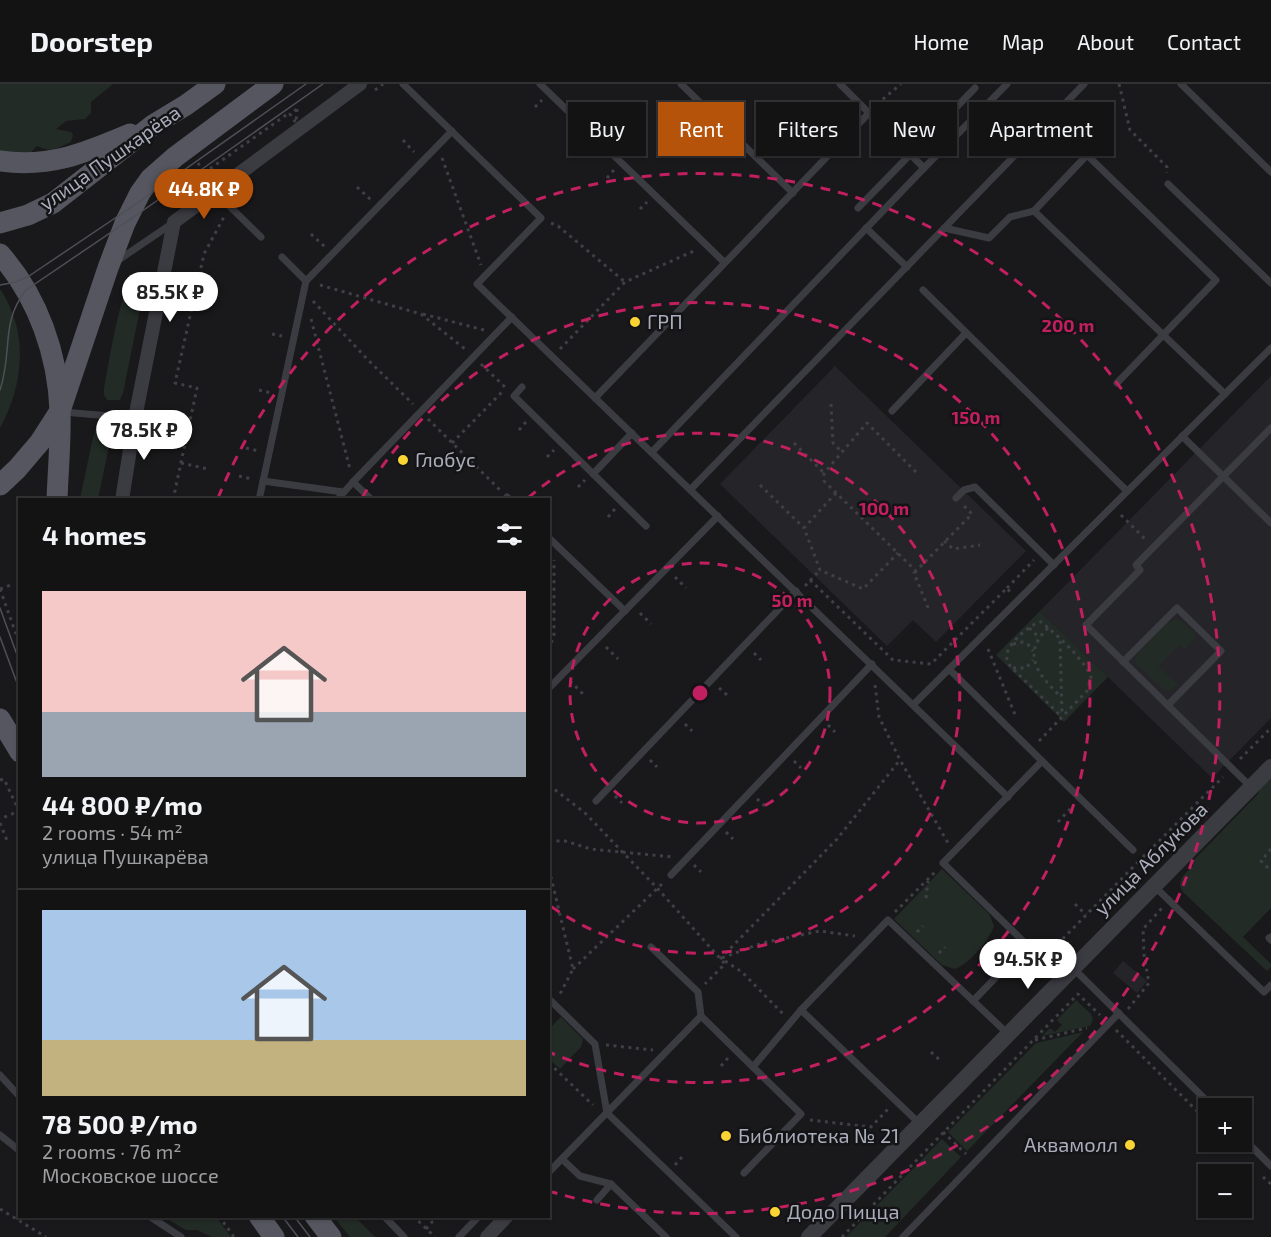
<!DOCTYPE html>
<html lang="en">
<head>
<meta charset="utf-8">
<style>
  :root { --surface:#131314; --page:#1c1c1d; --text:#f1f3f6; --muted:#9d9ea0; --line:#323234; --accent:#b45309 }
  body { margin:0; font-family:"Exo 2",sans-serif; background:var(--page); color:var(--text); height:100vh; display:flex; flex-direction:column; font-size:22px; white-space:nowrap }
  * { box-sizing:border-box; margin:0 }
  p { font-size:20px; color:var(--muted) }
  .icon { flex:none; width:33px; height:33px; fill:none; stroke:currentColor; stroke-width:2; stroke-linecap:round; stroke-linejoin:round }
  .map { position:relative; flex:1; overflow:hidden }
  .drawer { position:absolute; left:18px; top:414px; width:532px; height:720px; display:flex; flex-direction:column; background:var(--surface); border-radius:0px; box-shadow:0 2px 4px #0004,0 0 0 2px var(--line) }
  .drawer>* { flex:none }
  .hud { position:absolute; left:568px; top:18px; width:570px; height:54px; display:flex; gap:12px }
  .tools { position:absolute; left:1198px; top:1014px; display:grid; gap:12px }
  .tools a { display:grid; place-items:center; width:54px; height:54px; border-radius:0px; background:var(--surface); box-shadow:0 2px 4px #0004,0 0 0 2px var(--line); font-size:30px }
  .price { position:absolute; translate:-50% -51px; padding:0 14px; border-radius:21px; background:#fff; color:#222; font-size:20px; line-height:39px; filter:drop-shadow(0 2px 3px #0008) }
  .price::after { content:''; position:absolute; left:50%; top:36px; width:18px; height:14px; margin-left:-9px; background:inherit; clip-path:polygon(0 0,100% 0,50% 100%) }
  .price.active { background:var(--accent); color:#fff }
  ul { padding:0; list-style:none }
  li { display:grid; align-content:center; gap:12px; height:318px; padding:0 24px }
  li+li { border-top:2px solid var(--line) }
  li span { display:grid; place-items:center; height:186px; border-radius:0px; color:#555 }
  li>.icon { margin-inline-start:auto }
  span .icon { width:108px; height:108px; fill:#fffc; stroke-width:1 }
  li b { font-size:26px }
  h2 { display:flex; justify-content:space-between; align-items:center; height:72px; padding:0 24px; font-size:26px }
  .pill { padding:0 21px; border-radius:0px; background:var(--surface); box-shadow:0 2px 4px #0004,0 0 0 2px var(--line); font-size:21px; line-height:54px }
  .pill.active { background:var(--accent); color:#fff }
  header { display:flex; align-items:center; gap:36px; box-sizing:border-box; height:84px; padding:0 30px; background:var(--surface); border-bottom:2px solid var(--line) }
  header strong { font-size:28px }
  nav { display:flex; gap:33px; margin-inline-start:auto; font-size:21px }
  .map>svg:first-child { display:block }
  .built { fill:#252428 }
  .green { fill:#222b25 }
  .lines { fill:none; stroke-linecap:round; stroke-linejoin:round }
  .path { stroke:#3f4047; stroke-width:3; stroke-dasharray:3 4.5; stroke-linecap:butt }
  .service { stroke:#3b3b42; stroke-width:7 }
  .minor { stroke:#3b3b42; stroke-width:14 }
  .tertiary { stroke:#3b3b42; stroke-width:16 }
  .primary { stroke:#55565f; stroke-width:21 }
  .tram { stroke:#4e4f57; stroke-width:1.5 }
  .ring { fill:none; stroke:#c11f60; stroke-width:3; stroke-dasharray:10 8 }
  .poi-dot { fill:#f9d432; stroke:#141316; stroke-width:2 }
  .labels { text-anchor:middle; stroke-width:5; stroke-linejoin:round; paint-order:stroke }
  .street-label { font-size:20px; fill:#aaadbb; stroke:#141316 }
  .poi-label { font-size:20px; fill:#aaadbb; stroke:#141316; text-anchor:start }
  .centre { fill:#c11f60; stroke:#141316; stroke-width:3 }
  .ring-label { font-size:18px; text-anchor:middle; font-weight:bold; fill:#c11f60; stroke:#141316; stroke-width:5; stroke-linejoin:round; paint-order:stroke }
</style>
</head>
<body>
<header>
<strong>Doorstep</strong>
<nav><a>Home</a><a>Map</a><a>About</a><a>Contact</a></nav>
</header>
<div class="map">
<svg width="1271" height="1153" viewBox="0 0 1271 1153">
  <rect width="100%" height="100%" fill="#19191b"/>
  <g class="built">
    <polygon points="835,282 1026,467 936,558 913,536 887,562 720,400"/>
    <polygon points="1271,292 1271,634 1212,694 1040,527"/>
    <polygon points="1123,877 1147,897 1137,909 1113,889"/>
  </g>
  <g class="green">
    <path d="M 0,0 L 113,0 L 91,18 L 91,29 L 85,35 L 66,37 L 56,45 L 71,48 L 73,51 L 71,58 C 56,65 52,69 37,62 L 28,71 L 0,68 Z"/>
    <path d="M 133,194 L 139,194 L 143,198 L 144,205 L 123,309 L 120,316 L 107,316 L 104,311 L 104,305 C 108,284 120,205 133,194 Z"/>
    <path d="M 0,205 C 29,248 24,300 0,344 Z"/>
    <polygon points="102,341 110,344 112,348 98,415 80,415 93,353 96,345"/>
    <polygon points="1040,527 1108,593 1064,638 996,571"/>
    <polygon points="1176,535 1181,537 1197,552 1185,565 1179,561 1158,582 1178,601 1169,608 1164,606 1138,581 1135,575 1137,570 1167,539"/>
    <path d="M 1271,692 L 1271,824 L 1243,853 L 1271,880 L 1271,883 L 1267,887 L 1184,809 C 1174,797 1186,789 1194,781 L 1192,778 L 1258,710 L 1259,706 Z"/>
    <path d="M 942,785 L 989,830 L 994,842 C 990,855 969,880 955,885 L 942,881 L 894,835 Z"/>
    <polygon points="1076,916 1091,930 1093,936 1090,942 1042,952 1050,944 1055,948 1062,941 1057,936"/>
    <polygon points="561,933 583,955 581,963 560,985 549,975 549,945"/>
    <polygon points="1083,948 967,1067 948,1048 1036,959"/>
    <polygon points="942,1055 961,1073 885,1153 846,1153"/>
    <polygon points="164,1133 216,1133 231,1153 212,1153 197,1146 186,1146"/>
    <polygon points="334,1133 355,1133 375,1153 350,1153"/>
  </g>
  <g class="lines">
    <g class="path">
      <polyline points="1119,0 1130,46 1167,83 1167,89"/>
      <polyline points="375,6 383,0"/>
      <polyline points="877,20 901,0"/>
      <polyline points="535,23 542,16"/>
      <polygon points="297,25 296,39 290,30"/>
      <polyline points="403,56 414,68"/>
      <polyline points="573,60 580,53"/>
      <polyline points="442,74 481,181"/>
      <polyline points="198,79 208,96"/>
      <polyline points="204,89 289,29"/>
      <polyline points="607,94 614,86"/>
      <polyline points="357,103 371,116"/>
      <polyline points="238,108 244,114 240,117"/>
      <polyline points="640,125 647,118"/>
      <polyline points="551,139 558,142 625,198"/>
      <polyline points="311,150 325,163"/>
      <polyline points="320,201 421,230 465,265"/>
      <polyline points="313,217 368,276 413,320"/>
      <polyline points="423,230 484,246"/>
      <polyline points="311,235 350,385"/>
      <polyline points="272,250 282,252"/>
      <polyline points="560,265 625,198 696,166"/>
      <polyline points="481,280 506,304"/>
      <polyline points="259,306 272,309"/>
      <polyline points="831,320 833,359 842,368"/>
      <polyline points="428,335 500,406"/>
      <polyline points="519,346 526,338"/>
      <polyline points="452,359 503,307"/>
      <polyline points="794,359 824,389"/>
      <polyline points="246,364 259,367"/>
      <polyline points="547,373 554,366"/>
      <polyline points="181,379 208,385"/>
      <polyline points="916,388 867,339 824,389 824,397 916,487 972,430 964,422"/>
      <polyline points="239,392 252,395"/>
      <polyline points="760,401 804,444"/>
      <polyline points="578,403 585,396"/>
      <polyline points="836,409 804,444 820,486 863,505 898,469"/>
      <polyline points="173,416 197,304 175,299 204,170 225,131"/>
      <polyline points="1121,431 1145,455"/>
      <polyline points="608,433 615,425"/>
      <polyline points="944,457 953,465 980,461"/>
      <polyline points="916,487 914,489 929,526"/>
      <polyline points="675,493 686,504"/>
      <polyline points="810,496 893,576 931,580 1007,504 1010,508"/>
      <polyline points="805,502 820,486"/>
      <polyline points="1007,504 1034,476"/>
      <polyline points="0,505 16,550"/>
      <polyline points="0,505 11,501"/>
      <polyline points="640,529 651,540"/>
      <polyline points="1029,544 1039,553"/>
      <path d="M 1048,544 C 1020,571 1039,591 1061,613"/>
      <polyline points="1060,557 1062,631"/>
      <polyline points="1013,560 1023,558 1030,562 1033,567"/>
      <polyline points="606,563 618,575"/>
      <polyline points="988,565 1016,633"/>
      <polyline points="549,566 554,550 554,476"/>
      <polyline points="754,569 761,576"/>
      <polyline points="1013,584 1026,584 1033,576"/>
      <polyline points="570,597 583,610"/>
      <polyline points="875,601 879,633 900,676 948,759"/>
      <polyline points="719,604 727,611"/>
      <polyline points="685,640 692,647"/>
      <polyline points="828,641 835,648"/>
      <path d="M 1039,657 L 1087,607 L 1091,594 C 1088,579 1054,548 1041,538 C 1031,539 1008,560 1007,570 C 1006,575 1008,579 1011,583 L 1062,633"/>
      <polyline points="1240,675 1271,644"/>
      <polyline points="650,676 657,683"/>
      <polyline points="794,677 801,684"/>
      <polyline points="0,696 4,695 19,727 0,735"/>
      <polyline points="549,701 585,729 658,805 725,880 705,900"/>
      <polyline points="615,712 622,719"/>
      <polyline points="757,715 765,722"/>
      <polyline points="1058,738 1073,722"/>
      <polyline points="0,739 8,759"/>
      <polyline points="726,748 733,755"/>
      <polyline points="549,757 565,757 591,765 672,773"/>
      <polyline points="1271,765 1261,777 1271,787"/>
      <polyline points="1143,773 1223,693"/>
      <polyline points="694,781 701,788"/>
      <polyline points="549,785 573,885 560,910"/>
      <polyline points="926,814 928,797"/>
      <polyline points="1075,820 1086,831"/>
      <polyline points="895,828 935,788"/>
      <polyline points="917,848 923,842"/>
      <polyline points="939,869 945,863"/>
      <polyline points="1036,869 1043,875 1139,777"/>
      <polyline points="722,874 762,859 820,847 855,852"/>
      <polyline points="720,875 837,755 900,676"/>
      <polyline points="725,877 742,888 784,931"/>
      <polyline points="573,885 663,799"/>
      <polyline points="1128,925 1149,899 1144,871 1143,845 1162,824"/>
      <polyline points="1116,946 1209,1039"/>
      <polyline points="1035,956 1087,944"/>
      <polyline points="606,961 653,966"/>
      <polyline points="931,968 942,978"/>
      <polyline points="549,979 593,1021"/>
      <polyline points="721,982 728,974"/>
      <polyline points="810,1036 871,1043 888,1025"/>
      <polyline points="943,1048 966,1070"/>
      <polyline points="675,1081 682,1073"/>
      <polyline points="1263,1093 1271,1100"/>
      <polyline points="0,1125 46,1153"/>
      <polyline points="219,1132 234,1153"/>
      <polyline points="413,1132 435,1153"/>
      <polyline points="426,1145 432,1138 427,1133"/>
      <polyline points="842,1153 1078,910 1100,931"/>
    </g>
    <g class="service">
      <polyline points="403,0 541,134 477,200 1008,713"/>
      <polyline points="540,0 724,178"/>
      <polyline points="681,0 793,109"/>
      <polyline points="1181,0 1271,88"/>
      <polyline points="888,48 924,84"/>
      <polyline points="1168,100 1271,199"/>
      <polyline points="215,108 261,153"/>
      <polyline points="858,124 975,4"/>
      <polyline points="866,144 907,183"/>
      <polyline points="944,144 989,154 1010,133 1034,127"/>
      <polyline points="282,173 306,197 452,47"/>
      <polyline points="117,177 173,139"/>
      <polyline points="923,206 1127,407"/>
      <polyline points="1117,299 1216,196 1087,71 1034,127 1225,310"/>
      <polyline points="522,303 514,312 646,442"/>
      <polyline points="595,314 869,29 840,0"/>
      <polyline points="892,327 966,249"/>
      <polyline points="62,328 135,334"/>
      <polyline points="1182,352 1271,439"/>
      <polyline points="652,368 924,84 1007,0"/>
      <polyline points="593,390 632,349"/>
      <polyline points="263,397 343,408"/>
      <polyline points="691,405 1084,0"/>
      <polyline points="507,413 510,416"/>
      <polyline points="956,414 964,406 975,403 1054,481"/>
      <polyline points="259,416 306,197"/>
      <polyline points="337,416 353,398"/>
      <polyline points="372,416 353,398 512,233"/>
      <polyline points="549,454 625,527"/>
      <polyline points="1123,578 1177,524 1221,567 1168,621"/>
      <polyline points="949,585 1042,677 943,779 1027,861 973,917"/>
      <polyline points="549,604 718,432"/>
      <polyline points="914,620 1271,264"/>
      <polyline points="1042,677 1133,766"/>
      <polyline points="1251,703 1086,541 1140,486 1136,481 1271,344"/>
      <polyline points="596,717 796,507"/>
      <polyline points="671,791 872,580"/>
      <polyline points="1154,802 1264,908 1271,901"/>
      <polyline points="1271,853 1269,854 1271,856"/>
      <polyline points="651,863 698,908 701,932 801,1030 744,1089"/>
      <polyline points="1073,884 1214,1024"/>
      <polyline points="549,915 595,960 607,1029 736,1153"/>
      <polyline points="801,926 920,1040"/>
      <polyline points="753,983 801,926 888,836 1008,950"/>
      <polyline points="0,991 20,1013"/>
      <polyline points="0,1051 20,1067"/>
      <polyline points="1242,1053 1271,1082"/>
      <polyline points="562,1075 580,1092 611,1100 666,1153"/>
      <polyline points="549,1088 701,932"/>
      <polyline points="597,1116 611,1100"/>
      <polyline points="149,1132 181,1153"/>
      <polyline points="384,1132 404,1153"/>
      <polyline points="459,1153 479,1132"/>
      <polyline points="903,1153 1119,929"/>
    </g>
    <g class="minor">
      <polyline points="122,416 135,334 174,138 360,0"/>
      <polyline points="487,1153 507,1132"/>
    </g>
    <polyline class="tertiary" points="809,1153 1271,683"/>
    <g class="primary">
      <path d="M 0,77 C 50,84 85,69 130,50"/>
      <polyline points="0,139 28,131 53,119 153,41 186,21 215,0"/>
      <path d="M 0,170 C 38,213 58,271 60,327 C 61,357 58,386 57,416"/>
      <polyline points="0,401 17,385 40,358 60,327 108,184 125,139 140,109 150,95 175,73 273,0"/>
      <polyline points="0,635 20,668"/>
      <polyline points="259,1132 274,1153"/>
      <polyline points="315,1132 331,1153"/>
    </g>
    <g class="tram">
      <polyline points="0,201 16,198 29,192 133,122 306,0"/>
      <path d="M 0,306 C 13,267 0,239 26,206 L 138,130 L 323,0"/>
      <polyline points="0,524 20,579"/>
      <polyline points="0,553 20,607"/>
      <polyline points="282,1132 298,1153"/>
      <polyline points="294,1132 310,1153"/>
    </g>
  </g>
  <g class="ring">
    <circle cx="700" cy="609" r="130"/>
    <path d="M528 414A260 260 0 1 1 549 821"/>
    <path d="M362 414A390 390 0 1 1 551 969"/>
    <path d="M218 414A520 520 0 1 1 552 1108"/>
  </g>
  <g class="poi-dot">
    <circle cx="635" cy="238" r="6"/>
    <circle cx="403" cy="376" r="6"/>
    <circle cx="726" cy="1052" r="6"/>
    <circle cx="1130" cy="1061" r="6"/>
    <circle cx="775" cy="1128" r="6"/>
  </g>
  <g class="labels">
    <g class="street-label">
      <text transform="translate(110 74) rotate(-35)" y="7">улица Пушкарёва</text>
      <text transform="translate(1151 775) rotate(-45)" y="7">улица Аблукова</text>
    </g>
    <g class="poi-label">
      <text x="647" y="245">ГРП</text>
      <text x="415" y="383">Глобус</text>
      <text x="738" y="1059">Библиотека № 21</text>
      <text x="1118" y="1068" text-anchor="end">Аквамолл</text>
      <text x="787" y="1135">Додо Пицца</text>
    </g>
  </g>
  <circle cx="700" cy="609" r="9" class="centre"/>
  <g class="ring-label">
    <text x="1068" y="248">200 m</text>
    <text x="976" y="340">150 m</text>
    <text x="884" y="431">100 m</text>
    <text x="792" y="523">50 m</text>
  </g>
</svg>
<div class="tools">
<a>+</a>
<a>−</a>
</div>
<b class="price active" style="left:204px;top:136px">44.8K ₽</b>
<b class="price" style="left:170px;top:239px">85.5K ₽</b>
<b class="price" style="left:144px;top:377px">78.5K ₽</b>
<b class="price" style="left:1028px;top:906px">94.5K ₽</b>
<div class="hud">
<a class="pill">Buy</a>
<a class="pill active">Rent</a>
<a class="pill">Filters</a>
<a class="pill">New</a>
<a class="pill">Apartment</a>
</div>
<section class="drawer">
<h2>4 homes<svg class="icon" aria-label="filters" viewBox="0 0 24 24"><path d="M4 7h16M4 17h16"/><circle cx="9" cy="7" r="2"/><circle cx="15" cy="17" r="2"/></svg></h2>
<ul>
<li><span style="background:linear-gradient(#f6c9c9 65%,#9aa5b1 0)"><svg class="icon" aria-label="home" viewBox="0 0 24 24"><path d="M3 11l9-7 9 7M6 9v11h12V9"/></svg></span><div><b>44 800 ₽/mo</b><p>2 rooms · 54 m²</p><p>улица Пушкарёва</p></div></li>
<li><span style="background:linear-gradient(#a9c7e8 70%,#c2b280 0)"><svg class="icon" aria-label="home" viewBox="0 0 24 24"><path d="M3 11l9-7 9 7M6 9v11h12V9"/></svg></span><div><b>78 500 ₽/mo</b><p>2 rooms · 76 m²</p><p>Московское шоссе</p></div></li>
</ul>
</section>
</div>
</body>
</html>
